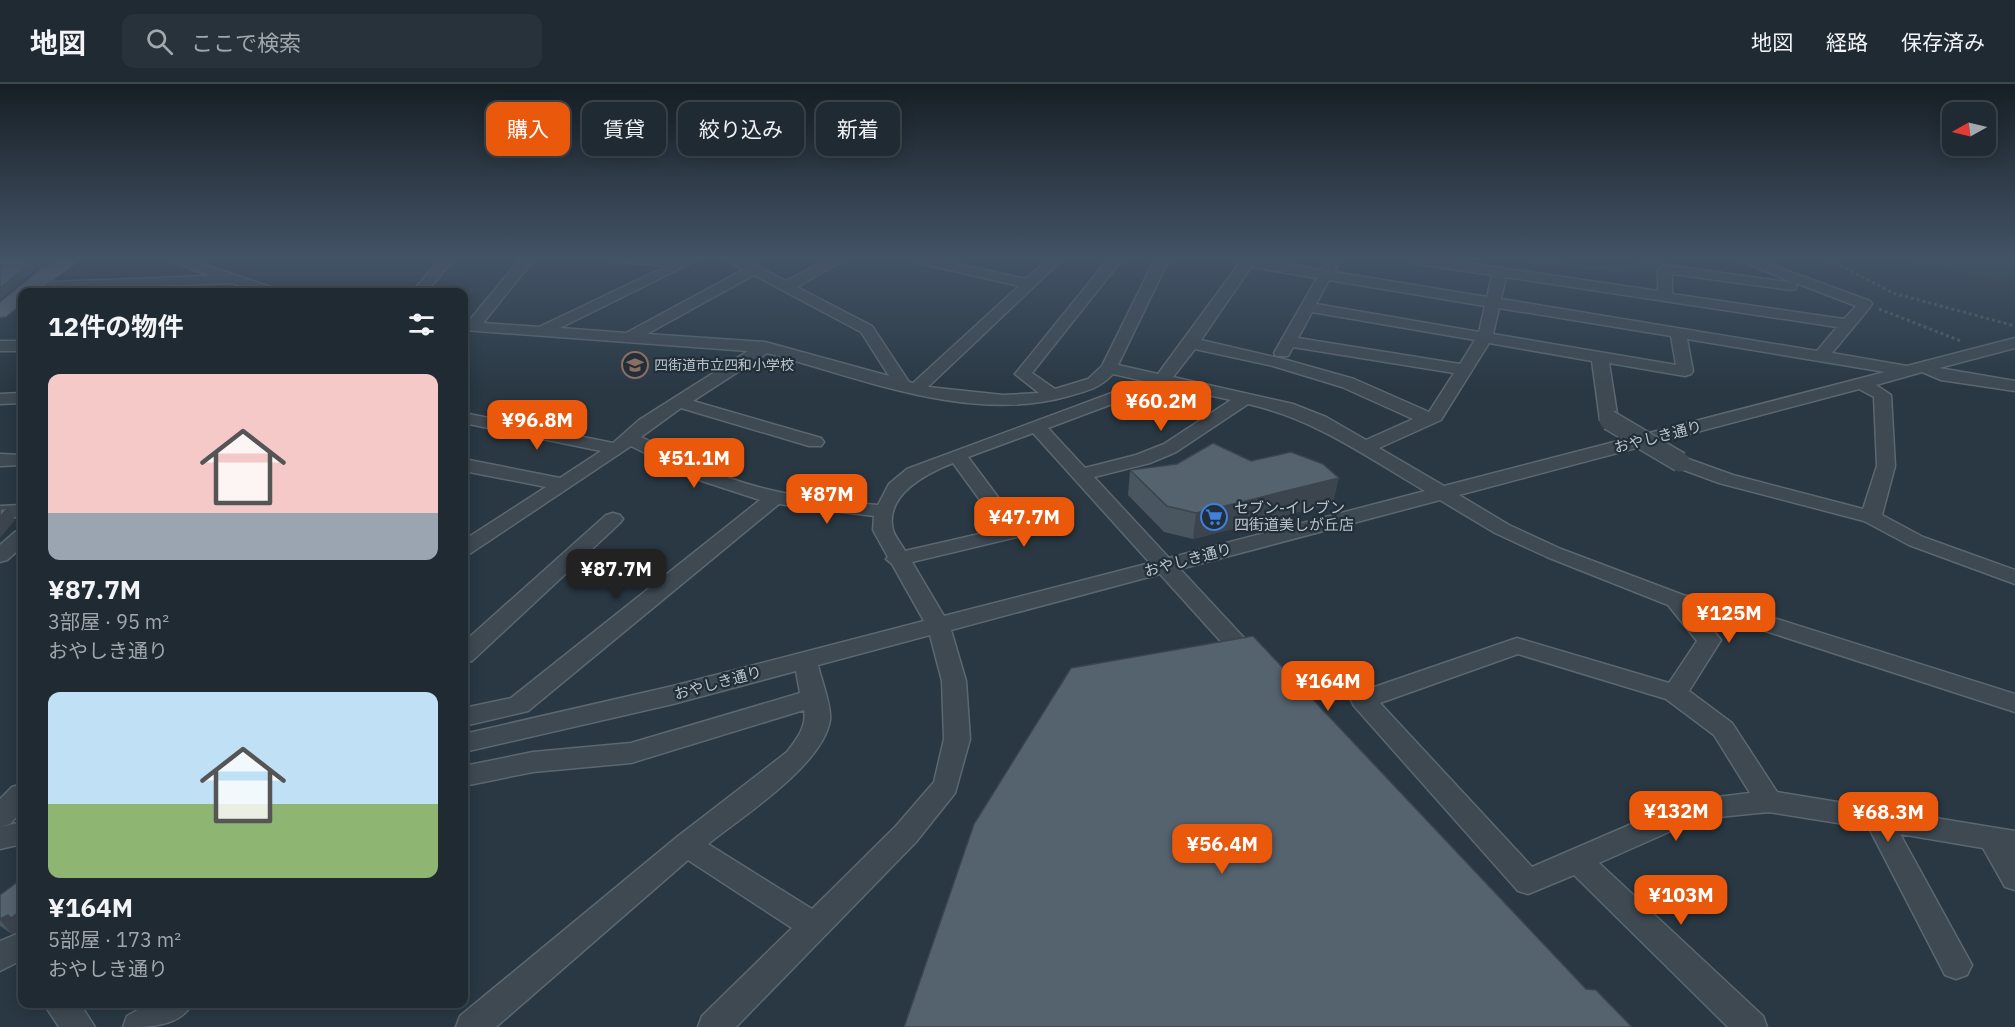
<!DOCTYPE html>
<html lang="ja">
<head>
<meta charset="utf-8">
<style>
  :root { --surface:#1f2a32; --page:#27323a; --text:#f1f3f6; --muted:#a1a7ac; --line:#3c464d; --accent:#ea580c }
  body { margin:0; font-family:"IBM Plex Sans","Noto Sans JP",sans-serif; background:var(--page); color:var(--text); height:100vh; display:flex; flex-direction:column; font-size:22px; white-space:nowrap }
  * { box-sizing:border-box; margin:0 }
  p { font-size:20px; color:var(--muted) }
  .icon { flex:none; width:33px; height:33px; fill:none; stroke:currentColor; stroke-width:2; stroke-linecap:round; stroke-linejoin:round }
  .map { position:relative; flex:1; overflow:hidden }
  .sheet { position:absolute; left:18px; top:204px; width:450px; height:720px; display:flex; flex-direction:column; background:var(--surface); border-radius:12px; box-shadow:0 3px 15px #0003,0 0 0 2px var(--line) }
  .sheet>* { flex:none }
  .banner { position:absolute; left:486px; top:18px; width:570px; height:54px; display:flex; gap:12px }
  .needle { width:39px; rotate:262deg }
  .controls { position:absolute; left:1942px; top:18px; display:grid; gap:12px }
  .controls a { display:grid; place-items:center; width:54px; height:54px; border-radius:12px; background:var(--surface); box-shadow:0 3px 15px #0003,0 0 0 2px var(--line); font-size:30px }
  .price { position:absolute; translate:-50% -51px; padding:0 14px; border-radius:12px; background:var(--accent); color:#fff; font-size:20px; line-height:39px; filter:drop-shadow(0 2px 3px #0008) }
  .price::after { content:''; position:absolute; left:50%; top:36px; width:18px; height:14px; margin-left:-9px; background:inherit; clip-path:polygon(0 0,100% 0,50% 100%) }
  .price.on { background:#222; color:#fff }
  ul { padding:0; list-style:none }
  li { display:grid; align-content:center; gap:12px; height:318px; padding:0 30px }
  li span { display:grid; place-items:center; height:186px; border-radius:12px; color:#555 }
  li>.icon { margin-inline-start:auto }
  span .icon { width:108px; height:108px; fill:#fffc; stroke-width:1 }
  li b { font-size:26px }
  h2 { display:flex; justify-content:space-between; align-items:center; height:72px; padding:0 30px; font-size:26px }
  .tag { padding:0 21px; border-radius:12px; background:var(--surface); box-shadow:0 3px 15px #0003,0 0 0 2px var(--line); font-size:21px; line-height:54px }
  .tag.on { background:var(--accent); color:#fff }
  header { display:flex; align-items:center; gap:36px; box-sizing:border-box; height:84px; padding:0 30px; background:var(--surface); border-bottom:2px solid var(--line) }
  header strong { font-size:28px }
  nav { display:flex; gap:33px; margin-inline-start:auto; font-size:21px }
  .search { width:420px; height:54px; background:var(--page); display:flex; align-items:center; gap:15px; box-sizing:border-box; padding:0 21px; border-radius:12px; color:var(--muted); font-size:22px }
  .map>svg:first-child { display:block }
  .green { fill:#2b4443 }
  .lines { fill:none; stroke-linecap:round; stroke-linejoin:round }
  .minor-casing { stroke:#5c6770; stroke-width:3 }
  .major-casing { stroke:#4a555f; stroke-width:2 }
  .path { stroke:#4c6161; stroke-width:3; stroke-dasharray:3 3; stroke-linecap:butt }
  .minor { fill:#3e4952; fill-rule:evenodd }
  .major { fill:#5c6872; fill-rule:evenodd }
  .minor-bridge-casing { stroke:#5c6770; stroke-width:22; stroke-linecap:butt }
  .minor-bridge { stroke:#3e4952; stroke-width:19 }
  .wall { fill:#49555f }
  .shaded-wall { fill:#3c454e }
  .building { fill:#55636f; stroke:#3c454e; stroke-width:1.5 }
  .labels { text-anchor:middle; stroke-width:4.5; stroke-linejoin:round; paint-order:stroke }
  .far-poi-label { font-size:14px; fill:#bbc4cc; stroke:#222e38; text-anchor:start }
  .street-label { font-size:15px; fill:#bbc4cc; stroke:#222e38 }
  .poi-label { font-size:15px; fill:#bbc4cc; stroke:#222e38; text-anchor:start }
</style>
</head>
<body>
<header>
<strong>地図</strong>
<div class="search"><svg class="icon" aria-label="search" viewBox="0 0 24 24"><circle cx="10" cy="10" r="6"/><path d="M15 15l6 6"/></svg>ここで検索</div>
<nav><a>地図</a><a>経路</a><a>保存済み</a></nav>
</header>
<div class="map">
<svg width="2015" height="943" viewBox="0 0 2015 943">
  <rect width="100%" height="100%" fill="#293843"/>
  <g class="green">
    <path d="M 1484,173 L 1553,173 L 1554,176 C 1570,179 1589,184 1605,183 C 1629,183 1646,173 1669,173 L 1651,186 L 1618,188 Z"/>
    <polygon points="1846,173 2015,173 2015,194 2002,196 1910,177"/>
  </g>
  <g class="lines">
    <defs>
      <g id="minor">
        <polygon points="44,173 58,173 55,177 65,182 58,186 40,182 38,179"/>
        <polygon points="162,173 181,173 277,205 279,208 259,208 232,199 28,207 21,203 28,199 210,192"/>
        <polygon points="442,173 456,173 426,208 412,208"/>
        <path d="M 522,173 L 536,173 L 483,239 L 539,243 L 667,182 L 610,177 L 603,173 L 703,173 L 560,244 L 626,249 L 743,186 L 722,173 L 739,173 L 786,197 L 833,173 L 849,173 L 797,203 L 872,242 L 909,298 L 913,299 L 1019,202 L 914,178 L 914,173 L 926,173 L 1026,195 L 1051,173 L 1065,173 L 928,303 L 1003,311 L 1039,309 L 1015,290 L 1110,173 L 1124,173 L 1032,289 L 1055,305 L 1088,295 L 1102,282 L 1156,173 L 1170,173 L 1118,281 L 1158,290 L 1244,173 L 1258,173 L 1256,175 L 1321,186 L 1328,173 L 1342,173 L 1334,188 L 1487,213 L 1492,191 L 1418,180 L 1413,179 L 1412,173 L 1426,173 L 1658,207 L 1658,185 L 1665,181 L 1794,199 L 1732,173 L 1750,173 L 1870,217 L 1872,220 L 1870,223 L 1832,269 L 1907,282 L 2015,254 L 2015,264 L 1939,284 L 2015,297 L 2015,307 L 1941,296 L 1922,288 L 1876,301 L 1891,311 L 1895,382 L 1882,431 L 1923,453 L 2015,486 L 2015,500 L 1909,461 L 1864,437 L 1719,399 L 1673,382 L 1671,378 L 1680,372 L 1733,391 L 1863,425 L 1877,382 L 1874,313 L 1859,305 L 1459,411 L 1509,441 L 1561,465 L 1683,511 L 1761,530 L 2015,610 L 2015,628 L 1747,541 L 1699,529 L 1721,556 L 1689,607 L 1732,639 L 1777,708 L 2015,747 L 2015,806 L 2005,803 L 1983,764 L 1900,750 L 1972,881 L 1967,891 L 1956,895 L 1945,891 L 1869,744 L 1769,728 L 1698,735 L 1599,779 L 1763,932 L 1767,943 L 1728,943 L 1574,791 L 1528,810 L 1518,807 L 1354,622 L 1351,616 L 1354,610 L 1517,554 L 1669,599 L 1697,557 L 1668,521 L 1547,473 L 1495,449 L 1440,416 L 1180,485 L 1258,569 L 1262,575 L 1258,581 L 1250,583 L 1242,581 L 1160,490 L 951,546 L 966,597 L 970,655 L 955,709 L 916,758 L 736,943 L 698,943 L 702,932 L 792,844 L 688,776 L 496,943 L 456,943 L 460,932 L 677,753 L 787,668 C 797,655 807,642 804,626 L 631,679 L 533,688 L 464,702 L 464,682 L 533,668 L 631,659 L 800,609 L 796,587 L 673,620 L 464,668 L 464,650 L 673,602 L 924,537 L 892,480 L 886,475 L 888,473 L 873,446 L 874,432 L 779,420 L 528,627 L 464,642 L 464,624 L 511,614 L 760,416 L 702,397 L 631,362 L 471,469 L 464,471 L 464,456 L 546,403 L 464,387 L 464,375 L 560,394 L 601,367 L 464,339 L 464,329 L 613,359 L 639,336 L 748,267 L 464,246 L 464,238 L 468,238 ZM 1251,183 L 1317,194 L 1274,269 L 1276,272 L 1288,272 L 1293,263 L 1454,289 L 1429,328 L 1354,295 L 1283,275 L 1201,256 ZM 1672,190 L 1791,206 L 1796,205 L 1796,199 L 1856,222 L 1844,235 L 1672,210 ZM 754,191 L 861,248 L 889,292 L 765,258 L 647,250 ZM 1506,193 L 1837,243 L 1817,267 L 1501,215 ZM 1329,196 L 1485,222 L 1479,248 L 1316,220 ZM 1499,224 L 1671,252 L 1676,281 L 1493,250 ZM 1312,228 L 1475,256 L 1460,280 L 1298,254 ZM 1687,255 L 1885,288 L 1444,402 L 1379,364 L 1441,336 L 1489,259 L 1592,277 L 1600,336 L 1609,341 L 1618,336 L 1609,279 L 1685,292 L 1691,290 L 1693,287 ZM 1195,265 L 1273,282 L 1342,303 L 1413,335 L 1366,356 L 1326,333 L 1293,320 L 1173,293 ZM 767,269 C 863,295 971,340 1069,312 C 1089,306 1098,305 1113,290 L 1144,297 L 907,385 L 889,400 L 878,421 C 828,417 777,411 729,394 C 698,383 670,367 641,353 L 681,324 L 809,362 L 821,362 L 824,358 L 821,354 L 693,317 ZM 1163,301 L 1231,316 L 1164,360 L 1136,371 L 1085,384 L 1048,344 ZM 1248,320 C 1317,336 1365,372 1425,407 L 1169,474 L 1094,393 L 1150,379 L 1176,368 ZM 1033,349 L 1150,479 L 944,532 L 912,478 L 1021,452 L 1024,448 L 968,373 ZM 953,379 L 1001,445 L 905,467 C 902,461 895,453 893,446 C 884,411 927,389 953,379 ZM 930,551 L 942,597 L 944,655 L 934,698 L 896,742 L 812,825 L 708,760 C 743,732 823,681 830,636 C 832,623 821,595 818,581 ZM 1518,570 L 1666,615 L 1714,651 L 1750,709 L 1685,717 L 1532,783 L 1380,619 Z"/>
        <rect x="0" y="257" width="22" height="10"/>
        <polygon points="22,309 22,319 0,320 0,310"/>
        <polygon points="0,370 22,371 22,381 0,382"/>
        <polygon points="22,421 22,433 0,434 0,422"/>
        <polygon points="613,429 620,431 623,435 620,439 472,577 464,579 464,558 606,431"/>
        <polygon points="22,446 22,463 7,476 0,478 0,461 15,448"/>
        <polygon points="22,700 22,727 10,740 0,743 22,738 22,760 0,765 0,715 12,703"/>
        <polygon points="22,848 22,876 0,887 0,857"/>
        <polygon points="44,920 80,920 95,943 59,943"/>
        <path d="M 148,920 L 192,920 C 179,943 149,943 123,943 L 127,932 Z"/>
      </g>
      <polygon id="major" points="65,173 84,173 35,208 22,208 22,219 6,232 0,233 0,219 43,184"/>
    </defs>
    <use href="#minor" class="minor-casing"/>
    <use href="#major" class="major-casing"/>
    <g class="path">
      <polyline points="1818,173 1832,177 1893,209 2015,242"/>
      <polyline points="1879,225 1961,257"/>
    </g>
    <use href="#minor" class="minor"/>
    <use href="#major" class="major"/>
    <defs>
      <polyline id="minor-bridge" points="1609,336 1680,378"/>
    </defs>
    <use href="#minor-bridge" class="minor-bridge-casing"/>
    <use href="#minor-bridge" class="minor-bridge"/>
  </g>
  <g class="wall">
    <polygon points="1130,386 1333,419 1193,455 1164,448 1128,411"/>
    <polygon points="22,798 22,847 21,846 12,850 0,842 0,811"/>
  </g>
  <g class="shaded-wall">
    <polygon points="33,173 41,173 36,177 38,183 35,185 36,186 0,216 0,204 29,179"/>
    <polygon points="1339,394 1333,419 1193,455 1196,429"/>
    <polygon points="8,424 15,436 0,454 0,433"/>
    <polygon points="22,826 22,847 11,834"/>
    <polygon points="8,831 21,846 12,850 0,836 0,835"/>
  </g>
  <g class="building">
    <polygon points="0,173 33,173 33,175 29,179 32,178 0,204"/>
    <polygon points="1213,359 1251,377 1291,368 1323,380 1339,394 1196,429 1167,422 1130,386 1177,380"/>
    <polygon points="8,424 0,433 0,425"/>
    <polygon points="1253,552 1586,905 1596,906 1632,943 904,943 974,740 1071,584"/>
    <polygon points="20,796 22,798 22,826 11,834 8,831 0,835 0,811"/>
  </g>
  <linearGradient id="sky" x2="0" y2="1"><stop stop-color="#171f25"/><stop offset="0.57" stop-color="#435366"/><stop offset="1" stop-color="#435366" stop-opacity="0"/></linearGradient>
  <rect width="2015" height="305" fill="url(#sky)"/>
  <defs>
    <symbol id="school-ring" viewBox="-11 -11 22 22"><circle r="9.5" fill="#222e38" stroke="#8d6e63" stroke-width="1.5"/><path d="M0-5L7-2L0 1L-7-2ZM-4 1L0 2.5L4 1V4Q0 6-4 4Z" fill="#8d6e63"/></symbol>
    <symbol id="supermarket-ring" viewBox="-11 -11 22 22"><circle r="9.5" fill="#222e38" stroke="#3f7fe0" stroke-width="1.5"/><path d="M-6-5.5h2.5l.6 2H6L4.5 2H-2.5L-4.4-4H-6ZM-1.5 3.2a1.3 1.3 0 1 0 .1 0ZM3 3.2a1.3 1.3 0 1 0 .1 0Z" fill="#3f7fe0"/></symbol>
  </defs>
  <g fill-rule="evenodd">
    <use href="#school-ring" x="620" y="266" width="30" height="30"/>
    <use href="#supermarket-ring" x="1199" y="418" width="30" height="30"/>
  </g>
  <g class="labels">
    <g class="far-poi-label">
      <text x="654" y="286">四街道市立四和小学校</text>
    </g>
    <g class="street-label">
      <text transform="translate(1658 353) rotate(-14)" y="5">おやしき通り</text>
      <text transform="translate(1188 476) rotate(-15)" y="5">おやしき通り</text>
      <text transform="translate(718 599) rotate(-15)" y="5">おやしき通り</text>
    </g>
    <g class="poi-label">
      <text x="1234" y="429">セブン-イレブン<tspan x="1234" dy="17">四街道美しが丘店</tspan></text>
    </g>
  </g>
</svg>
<div class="controls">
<a><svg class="needle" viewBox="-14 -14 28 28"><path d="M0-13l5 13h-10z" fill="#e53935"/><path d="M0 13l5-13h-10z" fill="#a1a7ac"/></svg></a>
</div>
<b class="price" style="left:1161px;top:348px">¥60.2M</b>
<b class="price" style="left:537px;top:367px">¥96.8M</b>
<b class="price" style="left:694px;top:405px">¥51.1M</b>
<b class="price" style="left:827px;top:441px">¥87M</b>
<b class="price" style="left:1024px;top:464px">¥47.7M</b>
<b class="price on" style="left:616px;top:516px">¥87.7M</b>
<b class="price" style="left:1729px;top:560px">¥125M</b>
<b class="price" style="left:1328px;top:628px">¥164M</b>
<b class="price" style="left:1676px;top:758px">¥132M</b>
<b class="price" style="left:1888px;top:759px">¥68.3M</b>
<b class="price" style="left:1222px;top:791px">¥56.4M</b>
<b class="price" style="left:1681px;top:842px">¥103M</b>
<div class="banner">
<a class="tag on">購入</a>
<a class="tag">賃貸</a>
<a class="tag">絞り込み</a>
<a class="tag">新着</a>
</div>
<section class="sheet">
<h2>12件の物件<svg class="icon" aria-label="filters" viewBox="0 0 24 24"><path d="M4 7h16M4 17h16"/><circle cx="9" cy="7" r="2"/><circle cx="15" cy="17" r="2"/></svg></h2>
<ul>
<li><span style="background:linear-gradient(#f6c9c9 75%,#9aa5b1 0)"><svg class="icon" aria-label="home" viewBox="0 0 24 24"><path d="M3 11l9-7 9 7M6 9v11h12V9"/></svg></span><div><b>¥87.7M</b><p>3部屋 · 95 m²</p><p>おやしき通り</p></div></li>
<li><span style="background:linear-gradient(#bfe0f5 60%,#8fb573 0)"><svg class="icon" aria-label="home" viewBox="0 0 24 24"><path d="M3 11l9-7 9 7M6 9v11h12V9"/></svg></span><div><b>¥164M</b><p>5部屋 · 173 m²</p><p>おやしき通り</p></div></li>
</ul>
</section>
</div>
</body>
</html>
